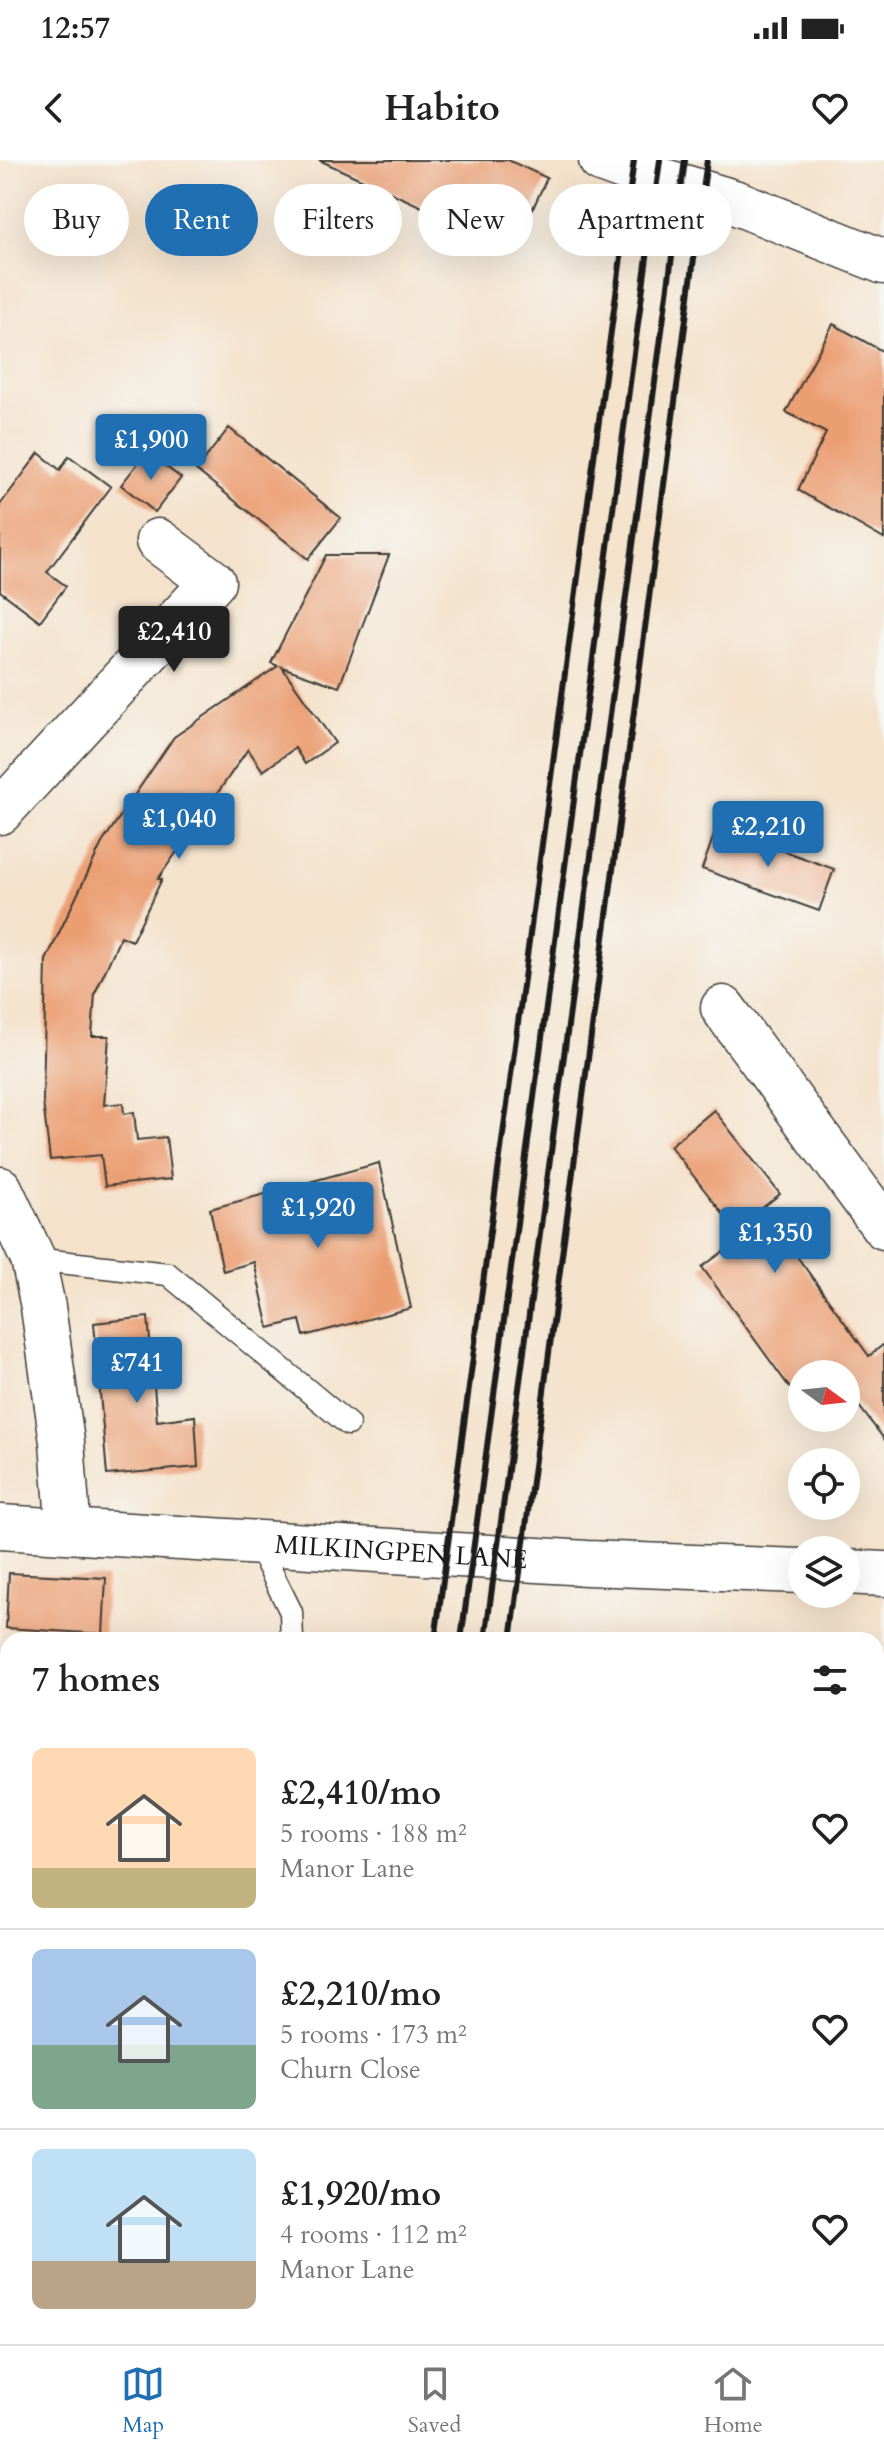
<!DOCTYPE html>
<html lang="en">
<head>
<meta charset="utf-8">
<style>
  :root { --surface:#fff; --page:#f6f6f6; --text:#222; --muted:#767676; --line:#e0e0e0; --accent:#1f6fb2 }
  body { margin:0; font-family:Cardo,serif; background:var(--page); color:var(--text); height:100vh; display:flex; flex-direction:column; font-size:30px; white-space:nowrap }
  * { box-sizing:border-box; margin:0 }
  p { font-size:26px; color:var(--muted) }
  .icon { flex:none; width:44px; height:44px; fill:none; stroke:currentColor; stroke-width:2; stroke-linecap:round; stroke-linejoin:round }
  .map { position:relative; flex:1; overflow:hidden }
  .sheet { position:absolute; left:0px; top:1472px; width:884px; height:712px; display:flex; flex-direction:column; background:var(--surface); border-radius:24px 24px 0 0; box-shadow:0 8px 32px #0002 }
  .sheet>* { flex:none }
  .banner { position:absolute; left:24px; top:24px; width:836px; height:72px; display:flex; gap:16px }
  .needle { width:52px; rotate:105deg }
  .buttons { position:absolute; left:788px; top:1200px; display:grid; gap:16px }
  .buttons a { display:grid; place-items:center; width:72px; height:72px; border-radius:50%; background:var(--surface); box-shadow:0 8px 32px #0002; font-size:40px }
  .price { position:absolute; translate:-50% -68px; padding:0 18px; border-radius:8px; background:var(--accent); color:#fff; font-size:26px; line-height:52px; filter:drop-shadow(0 2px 4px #0008) }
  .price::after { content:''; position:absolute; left:50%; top:48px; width:24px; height:18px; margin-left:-12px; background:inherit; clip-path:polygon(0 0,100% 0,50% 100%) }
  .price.active { background:#222; color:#fff }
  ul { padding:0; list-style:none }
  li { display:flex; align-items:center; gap:24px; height:200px; padding:0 32px }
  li+li { border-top:2px solid var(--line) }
  li span { display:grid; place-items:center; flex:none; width:224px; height:160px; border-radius:12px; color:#555 }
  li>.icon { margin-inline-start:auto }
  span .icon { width:96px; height:96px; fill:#fffc; stroke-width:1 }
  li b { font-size:34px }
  h2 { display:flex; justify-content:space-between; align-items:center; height:96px; padding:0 32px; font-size:34px }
  .tag { padding:0 28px; border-radius:36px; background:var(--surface); box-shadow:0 8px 32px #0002; font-size:28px; line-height:72px }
  .tag.active { background:var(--accent); color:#fff }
  .status { display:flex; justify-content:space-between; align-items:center; height:56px; padding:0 40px; background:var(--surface); direction:ltr }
  .status svg { height:22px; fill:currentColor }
  header { display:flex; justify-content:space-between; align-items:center; height:104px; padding:0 32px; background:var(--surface); font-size:36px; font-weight:700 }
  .dock { display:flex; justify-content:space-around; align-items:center; height:112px; border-top:2px solid var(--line); background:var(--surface); font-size:22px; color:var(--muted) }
  .dock a { display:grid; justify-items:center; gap:4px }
  .dock .active { color:var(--accent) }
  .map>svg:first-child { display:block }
  .green { fill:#8dd38d; stroke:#547854; stroke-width:2 }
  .forest { fill:#72b578; stroke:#47684a; stroke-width:2 }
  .building { fill:#eb9e72 }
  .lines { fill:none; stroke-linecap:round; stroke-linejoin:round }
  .service-casing { stroke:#3c3a36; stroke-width:25 }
  .minor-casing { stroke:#3c3a36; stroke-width:47 }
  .service { stroke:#fff; stroke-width:22 }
  .minor { stroke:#fff; stroke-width:44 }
  .rail { stroke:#1c1c1c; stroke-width:6 }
  .labels { text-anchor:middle; stroke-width:6; stroke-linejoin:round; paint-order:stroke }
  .street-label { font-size:26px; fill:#1c1c1c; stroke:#f6f6f2 }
</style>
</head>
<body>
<div class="status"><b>12:57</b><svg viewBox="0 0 49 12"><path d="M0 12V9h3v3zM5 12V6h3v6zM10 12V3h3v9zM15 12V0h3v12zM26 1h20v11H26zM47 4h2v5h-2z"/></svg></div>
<header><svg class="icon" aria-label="back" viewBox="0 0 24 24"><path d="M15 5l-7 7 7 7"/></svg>Habito<svg class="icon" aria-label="heart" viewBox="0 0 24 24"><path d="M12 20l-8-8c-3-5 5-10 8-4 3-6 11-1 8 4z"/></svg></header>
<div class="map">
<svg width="884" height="2184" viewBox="0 0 884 2184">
  <rect width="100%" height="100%" fill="#f6f6f2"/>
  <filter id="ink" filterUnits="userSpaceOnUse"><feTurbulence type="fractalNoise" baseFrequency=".0125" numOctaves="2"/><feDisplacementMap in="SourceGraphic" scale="16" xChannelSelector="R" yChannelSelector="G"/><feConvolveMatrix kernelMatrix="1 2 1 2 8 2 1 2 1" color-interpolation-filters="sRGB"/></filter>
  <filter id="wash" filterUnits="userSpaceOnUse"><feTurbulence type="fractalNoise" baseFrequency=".006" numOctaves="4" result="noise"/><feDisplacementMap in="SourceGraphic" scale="32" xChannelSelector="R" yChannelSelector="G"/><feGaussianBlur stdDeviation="1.8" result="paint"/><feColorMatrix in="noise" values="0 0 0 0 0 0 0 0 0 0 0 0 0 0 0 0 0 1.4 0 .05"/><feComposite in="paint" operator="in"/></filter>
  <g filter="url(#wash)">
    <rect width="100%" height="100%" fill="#f4e2cb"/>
    <polygon class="green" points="0,1907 8,1909 8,2115 0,2122"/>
    <polygon class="forest" points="8,2115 8,2176 325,2176 324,2184 0,2184 0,2122"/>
    <g id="blocks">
      <g class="building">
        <polygon points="319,0 508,0 547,18 514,89"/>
        <polygon points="833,164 884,192 884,379 798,330 826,273 786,252"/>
        <polygon points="229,268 341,358 308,399 196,310"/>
        <polygon points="147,292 181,318 155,352 121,325"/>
        <polygon points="39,293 60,310 69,296 111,327 47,412 66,426 40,461 0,431 0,345"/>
        <polygon points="326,395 389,395 339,527 282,507 335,583 305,604 295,588 263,611 248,589 158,719 162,719 132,781 121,776 95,833 92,876 109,876 104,945 123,943 124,954 134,952 137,980 166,977 171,1019 105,1026 101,995 50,1000 43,942 46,800 102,683 174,577 278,506 271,503"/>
        <polygon points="717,667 834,709 819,751 702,709"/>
        <polygon points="714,950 780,1034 762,1048 869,1196 884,1184 884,1279 846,1229 846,1214 835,1214 825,1202 809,1214 802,1214 802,1219 790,1228 702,1107 742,1078 670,986"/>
        <polygon points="379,1003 411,1148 304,1176 300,1160 269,1168 254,1102 223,1111 210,1049"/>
        <polygon points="148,1157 157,1261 195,1256 198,1307 107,1315 94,1163"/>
        <polygon points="9,1413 106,1418 103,1474 6,1468"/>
      </g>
    </g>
  </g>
  <g filter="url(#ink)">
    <use href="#blocks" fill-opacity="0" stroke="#3c3a36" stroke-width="2"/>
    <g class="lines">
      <defs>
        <g id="service">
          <polyline points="33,1099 168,1114 348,1264"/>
          <polyline points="257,1383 291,1452 292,1480"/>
          <polyline points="0,1676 8,1678"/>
          <polyline points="876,1806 884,1798"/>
        </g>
        <g id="minor">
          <polyline points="601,0 631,11 737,43 884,102"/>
          <polyline points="0,652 213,422 158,381"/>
          <polyline points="723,848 884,1067"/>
          <polyline points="0,1029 33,1099 43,1147 62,1282 67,1348 66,1370"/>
          <path id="s1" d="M 0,1367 L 587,1403 L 802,1411"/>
          <polyline points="846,1412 884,1414"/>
        </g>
      </defs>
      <use href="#service" class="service-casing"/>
      <use href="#minor" class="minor-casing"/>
      <use href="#service" class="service"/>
      <use href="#minor" class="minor"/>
      <g class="rail">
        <polyline points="435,1480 634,0"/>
        <polyline points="461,1480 660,0"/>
        <polyline points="485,1480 685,0"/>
        <polyline points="511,1480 707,0"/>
        <polyline points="342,2184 343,2176"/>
        <polyline points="368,2184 369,2176"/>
        <polyline points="392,2184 393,2176"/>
        <polyline points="417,2184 418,2176"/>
      </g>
    </g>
  </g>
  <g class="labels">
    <g class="street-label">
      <text dy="9" stroke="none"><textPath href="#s1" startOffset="402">MILKINGPEN LANE</textPath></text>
    </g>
  </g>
</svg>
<div class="buttons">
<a><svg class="needle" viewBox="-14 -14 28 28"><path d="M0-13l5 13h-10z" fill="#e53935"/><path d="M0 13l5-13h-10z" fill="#767676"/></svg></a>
<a><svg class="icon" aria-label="locate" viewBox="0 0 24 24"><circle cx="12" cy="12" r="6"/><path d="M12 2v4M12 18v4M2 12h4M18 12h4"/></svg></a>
<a><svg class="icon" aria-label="layers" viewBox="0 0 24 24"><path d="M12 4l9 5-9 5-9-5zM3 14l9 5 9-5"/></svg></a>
</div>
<b class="price" style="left:151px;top:322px">£1,900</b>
<b class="price active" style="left:174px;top:514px">£2,410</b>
<b class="price" style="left:179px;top:701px">£1,040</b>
<b class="price" style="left:768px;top:709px">£2,210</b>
<b class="price" style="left:318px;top:1090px">£1,920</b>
<b class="price" style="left:775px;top:1115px">£1,350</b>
<b class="price" style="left:137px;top:1245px">£741</b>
<div class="banner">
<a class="tag">Buy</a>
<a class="tag active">Rent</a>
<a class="tag">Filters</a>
<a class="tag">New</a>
<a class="tag">Apartment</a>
</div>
<section class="sheet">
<h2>7 homes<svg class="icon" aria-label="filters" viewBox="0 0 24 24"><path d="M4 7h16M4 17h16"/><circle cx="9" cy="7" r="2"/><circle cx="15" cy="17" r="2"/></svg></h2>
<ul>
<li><span style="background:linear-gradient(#ffd9b3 75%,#c2b280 0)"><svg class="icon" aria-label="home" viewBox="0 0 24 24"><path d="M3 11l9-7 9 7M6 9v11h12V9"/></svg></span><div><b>£2,410/mo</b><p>5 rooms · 188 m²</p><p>Manor Lane</p></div><svg class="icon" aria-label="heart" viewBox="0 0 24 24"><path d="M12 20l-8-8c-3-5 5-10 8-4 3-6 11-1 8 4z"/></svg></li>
<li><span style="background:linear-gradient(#a9c7e8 60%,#7fa58c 0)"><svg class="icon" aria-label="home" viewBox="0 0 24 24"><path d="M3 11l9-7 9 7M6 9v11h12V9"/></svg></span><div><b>£2,210/mo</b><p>5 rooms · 173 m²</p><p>Churn Close</p></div><svg class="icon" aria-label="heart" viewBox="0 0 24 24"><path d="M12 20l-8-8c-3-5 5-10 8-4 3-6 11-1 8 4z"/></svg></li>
<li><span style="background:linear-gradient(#bfe0f5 70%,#b9a48a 0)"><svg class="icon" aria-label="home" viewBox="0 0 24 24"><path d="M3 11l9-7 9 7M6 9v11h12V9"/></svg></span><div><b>£1,920/mo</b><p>4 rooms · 112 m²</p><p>Manor Lane</p></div><svg class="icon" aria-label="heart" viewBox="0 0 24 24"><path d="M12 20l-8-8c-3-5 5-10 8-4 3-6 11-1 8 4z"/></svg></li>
</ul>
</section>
</div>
<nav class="dock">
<a class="active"><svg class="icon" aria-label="map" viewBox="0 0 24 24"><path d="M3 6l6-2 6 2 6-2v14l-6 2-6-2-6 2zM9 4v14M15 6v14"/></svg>Map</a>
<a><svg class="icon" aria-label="saved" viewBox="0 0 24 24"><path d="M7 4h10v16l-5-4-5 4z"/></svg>Saved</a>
<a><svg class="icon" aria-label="home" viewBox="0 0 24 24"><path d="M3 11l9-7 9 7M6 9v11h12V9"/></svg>Home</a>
</nav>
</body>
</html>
